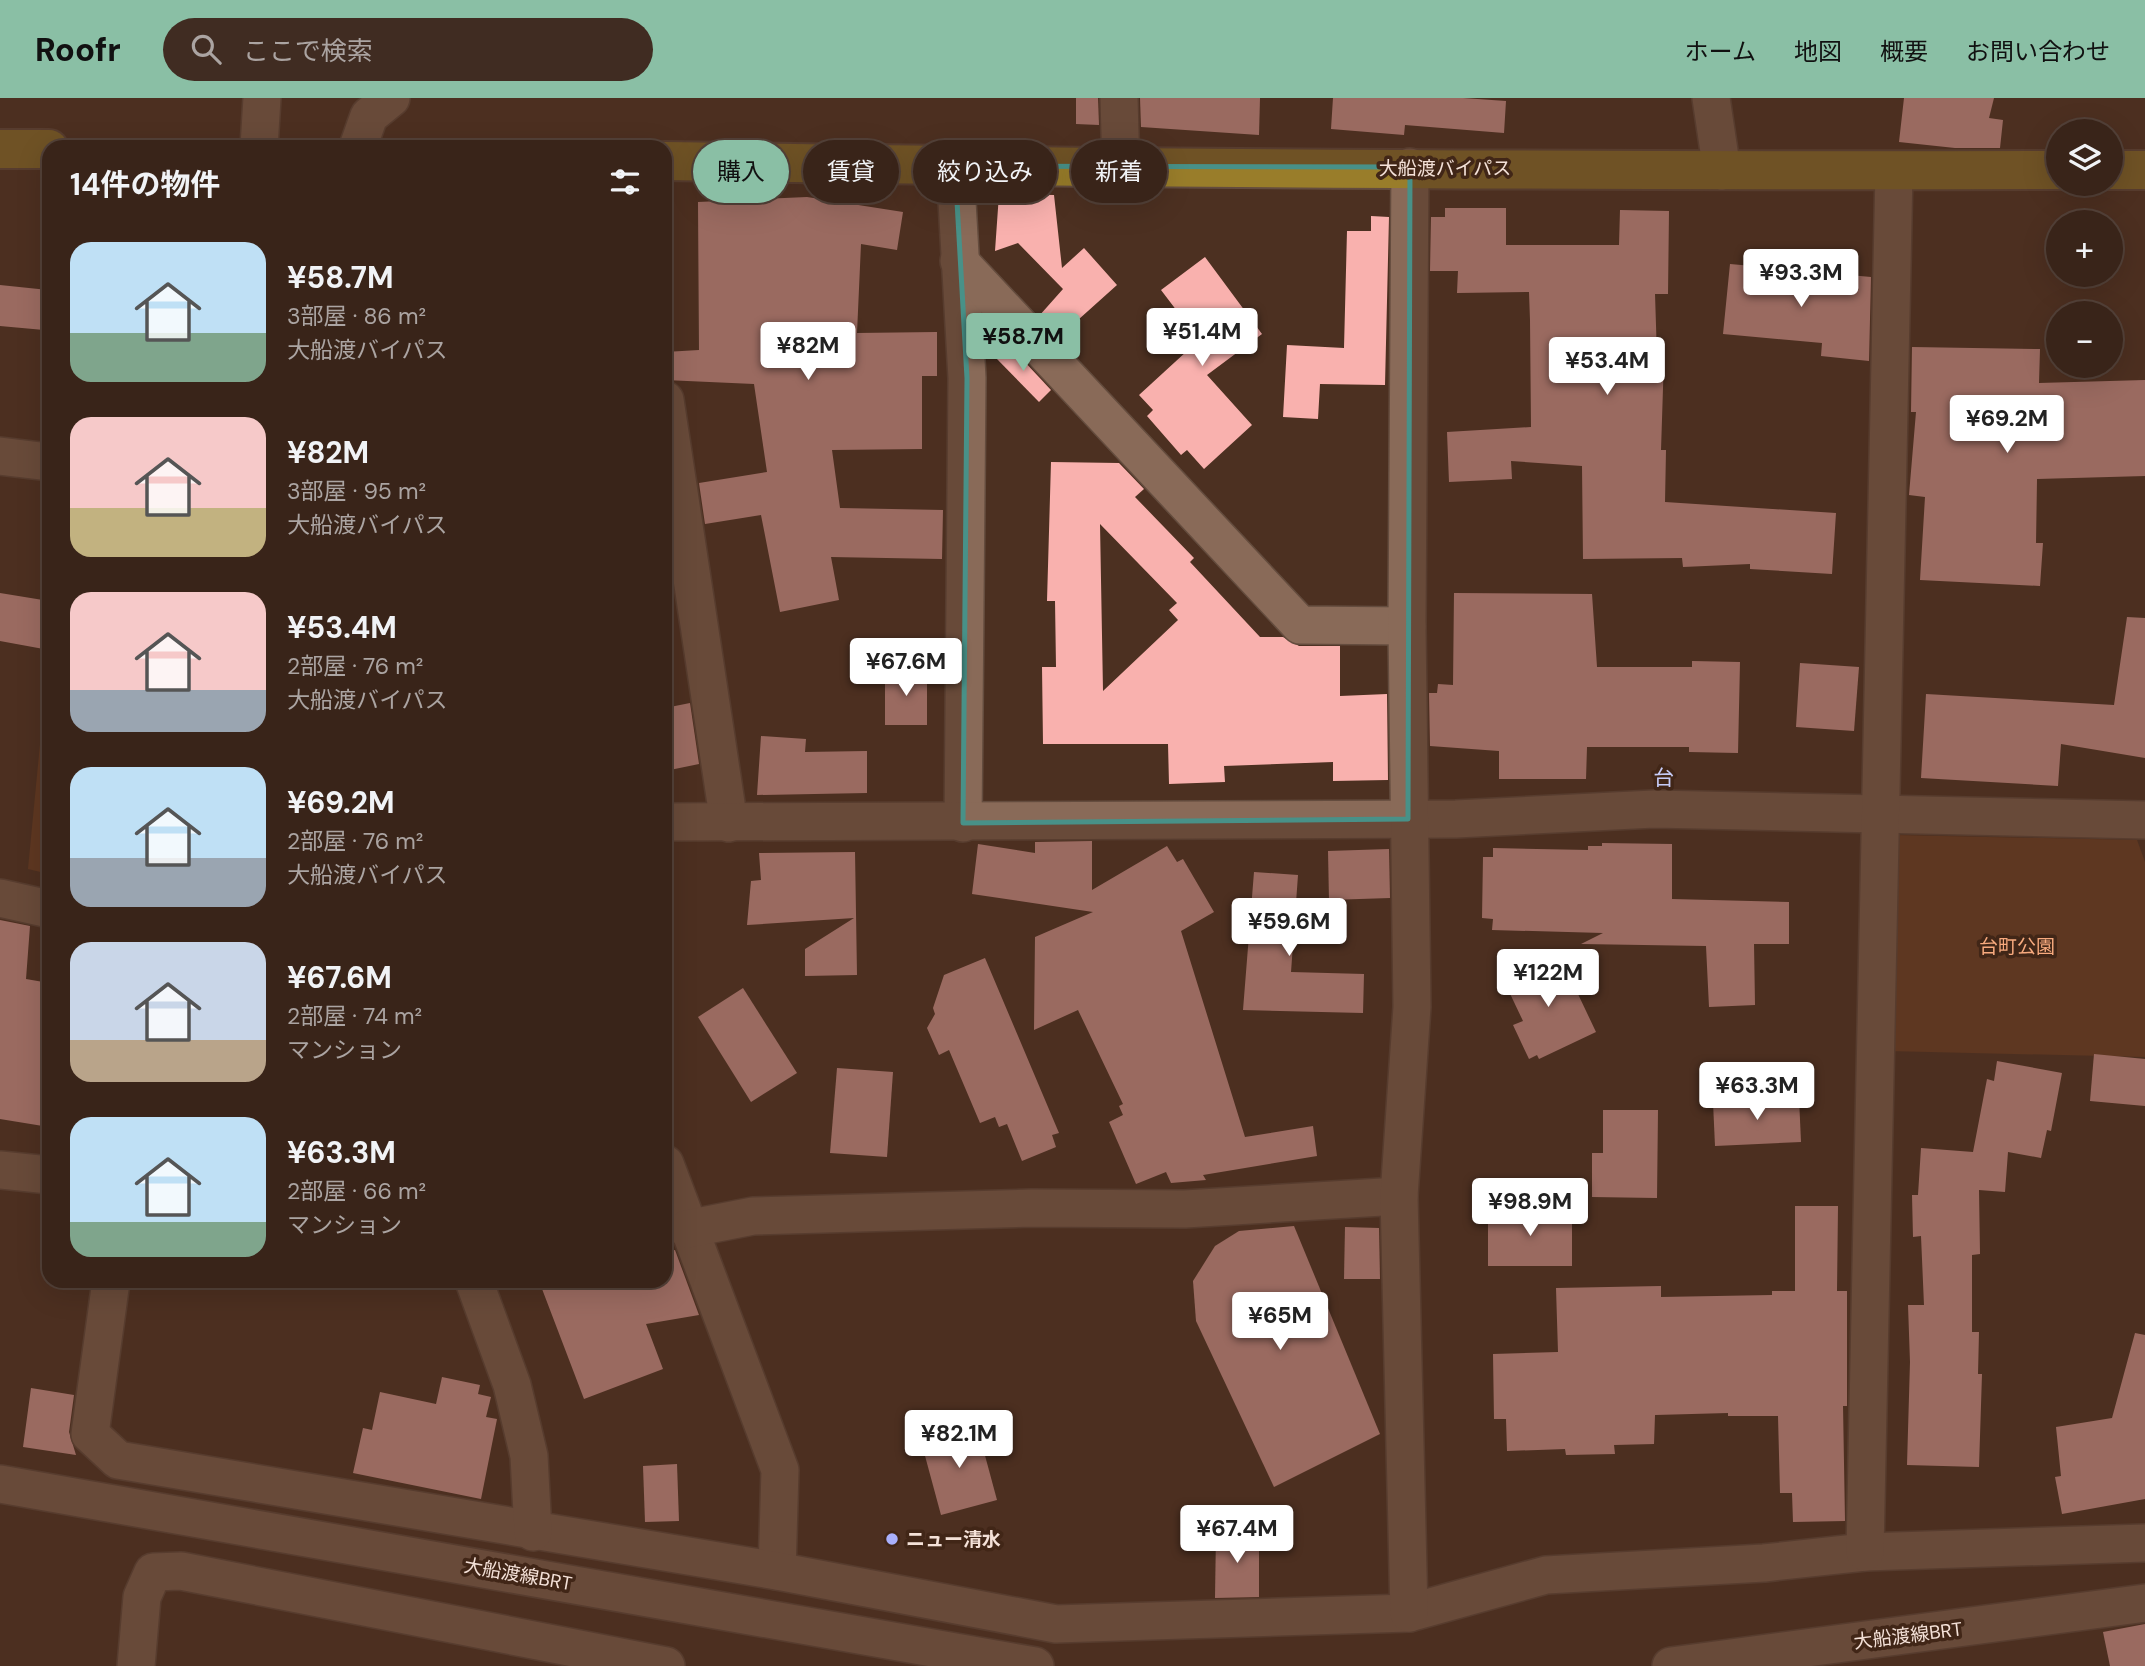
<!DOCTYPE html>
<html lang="ja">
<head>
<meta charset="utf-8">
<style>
  :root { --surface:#392419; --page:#402c22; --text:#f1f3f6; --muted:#aba4a2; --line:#534138; --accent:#8abfa5 }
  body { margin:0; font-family:"DM Sans","Noto Sans JP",sans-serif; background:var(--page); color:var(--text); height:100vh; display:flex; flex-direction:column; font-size:26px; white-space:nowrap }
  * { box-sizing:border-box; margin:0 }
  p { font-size:23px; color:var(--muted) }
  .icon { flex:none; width:38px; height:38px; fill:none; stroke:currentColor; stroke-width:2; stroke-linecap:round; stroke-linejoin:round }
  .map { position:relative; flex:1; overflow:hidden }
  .panel { position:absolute; left:42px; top:42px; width:630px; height:1148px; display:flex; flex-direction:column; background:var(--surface); border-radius:21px; box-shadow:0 7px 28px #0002,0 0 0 2px var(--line) }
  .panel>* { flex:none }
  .banner { position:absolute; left:693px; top:42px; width:665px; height:63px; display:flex; gap:14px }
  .buttons { position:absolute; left:2046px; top:21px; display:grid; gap:14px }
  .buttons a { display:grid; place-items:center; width:77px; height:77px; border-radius:50%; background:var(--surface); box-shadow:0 7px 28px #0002,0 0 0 2px var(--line); font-size:35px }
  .price { position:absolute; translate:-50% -60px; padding:0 16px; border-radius:7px; background:#fff; color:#222; font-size:23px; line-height:46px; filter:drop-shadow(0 2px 4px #0008) }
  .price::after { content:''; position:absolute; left:50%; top:42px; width:21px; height:16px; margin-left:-10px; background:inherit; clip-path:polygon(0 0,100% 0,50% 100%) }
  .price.active { background:var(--accent); color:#111 }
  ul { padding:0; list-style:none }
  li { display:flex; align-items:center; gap:21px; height:175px; padding:0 28px }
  li span { display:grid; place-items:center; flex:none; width:196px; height:140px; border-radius:21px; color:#555 }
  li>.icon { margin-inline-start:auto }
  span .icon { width:84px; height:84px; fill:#fffc; stroke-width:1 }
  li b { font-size:30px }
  h2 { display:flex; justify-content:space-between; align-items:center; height:84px; padding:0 28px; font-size:30px }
  .pill { padding:0 24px; border-radius:32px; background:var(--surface); box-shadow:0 7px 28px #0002,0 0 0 2px var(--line); font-size:24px; line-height:63px }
  .pill.active { background:var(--accent); color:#111 }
  header { display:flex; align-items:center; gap:42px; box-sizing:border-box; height:98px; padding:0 35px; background:var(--accent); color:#111 }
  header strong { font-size:33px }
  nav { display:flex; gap:38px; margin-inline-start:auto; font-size:24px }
  .search { width:490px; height:63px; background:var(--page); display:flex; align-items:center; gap:18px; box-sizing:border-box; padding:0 24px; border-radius:38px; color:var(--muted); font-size:26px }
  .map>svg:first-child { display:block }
  .green { fill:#734022 }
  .building { fill:#f9b1ae; fill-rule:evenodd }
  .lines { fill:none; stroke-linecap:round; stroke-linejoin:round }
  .minor-casing { stroke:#644c3e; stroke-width:40 }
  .highway-casing { stroke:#644c3e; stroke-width:42 }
  .minor { stroke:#896a58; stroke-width:37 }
  .highway { stroke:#997d2a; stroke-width:38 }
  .marked { fill:none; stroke:#489188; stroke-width:5; stroke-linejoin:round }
  .poi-dot { fill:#a9b0fc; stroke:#412617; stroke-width:2.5 }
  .labels { text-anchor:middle; stroke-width:7; stroke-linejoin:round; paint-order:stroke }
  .street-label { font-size:19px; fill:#f4e1d8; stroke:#412617 }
  .park-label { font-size:19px; fill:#f8aa7e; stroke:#412617 }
  .poi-label { font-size:19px; font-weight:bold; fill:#f4e1d8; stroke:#412617; text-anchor:start }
  .neighbourhood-label { font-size:21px; fill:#c6cbf6; stroke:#412617 }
</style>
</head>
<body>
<header>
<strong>Roofr</strong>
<div class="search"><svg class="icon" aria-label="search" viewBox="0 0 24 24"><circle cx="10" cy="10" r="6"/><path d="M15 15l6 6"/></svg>ここで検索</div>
<nav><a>ホーム</a><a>地図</a><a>概要</a><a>お問い合わせ</a></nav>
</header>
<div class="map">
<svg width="2145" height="1568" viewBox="0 0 2145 1568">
  <rect width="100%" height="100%" fill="#4c3021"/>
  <g class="green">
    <polygon points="49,553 49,776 28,771"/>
    <polygon points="1893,737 2137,742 2145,764 2145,959 1888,953"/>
  </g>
  <g class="building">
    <polygon points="1076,0 1098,0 1099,27 1076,26"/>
    <polygon points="1140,0 1260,0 1259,37 1141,29"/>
    <polygon points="1333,0 1463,0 1506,3 1504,35 1405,27 1404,37 1331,31"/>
    <polygon points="1904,0 1994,0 1989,20 2003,22 2000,50 1955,50 1899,44"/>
    <polygon points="999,96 1054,97 1062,170 1084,150 1117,187 1059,239 1039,218 1063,191 1018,145 995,153"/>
    <polygon points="807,99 903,114 897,152 861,146 857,235 937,234 937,278 922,278 922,351 832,352 840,410 943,412 942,461 831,459 839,502 780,514 761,417 705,426 699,385 767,374 754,286 665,282 665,254 699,252 698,104"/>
    <polygon points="1445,110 1506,110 1506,147 1619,147 1620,112 1669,113 1668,196 1655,196 1657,259 1664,259 1661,352 1666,352 1665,404 1836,415 1832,476 1750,471 1750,466 1683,469 1682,460 1583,461 1582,368 1511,363 1512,381 1449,384 1447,334 1531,329 1530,222 1529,194 1457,195 1458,173 1430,173 1431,119 1445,119"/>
    <polygon points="1371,118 1389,119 1385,287 1320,286 1318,321 1283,319 1287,247 1344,250 1347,133 1371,133"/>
    <polygon points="1205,159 1262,236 1207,277 1252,327 1204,371 1187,352 1181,357 1147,318 1153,312 1139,297 1199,242 1161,192"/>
    <polygon points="1730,166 1871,179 1869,263 1821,258 1822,245 1723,236"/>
    <polygon points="0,187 48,192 44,232 0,228"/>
    <polygon points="1008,246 1051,292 1039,304 995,259"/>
    <polygon points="1912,249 2040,251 2039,285 2145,282 2145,378 2037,381 2036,445 2043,445 2040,488 1920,482 1925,399 1909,397 1916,314 1911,314"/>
    <path d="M 1051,364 L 1119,365 L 1144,391 L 1135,399 L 1194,460 L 1190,464 L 1260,539 L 1283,539 L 1299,548 L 1340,548 L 1340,598 L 1387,596 L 1388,682 L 1333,683 L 1333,664 L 1224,668 L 1225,684 L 1169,686 L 1168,646 L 1043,646 L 1042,569 L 1056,569 L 1055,503 L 1047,503 ZM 1100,426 L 1177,505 L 1169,512 L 1178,522 L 1103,593 Z"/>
    <polygon points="0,495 49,503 49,552 0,543"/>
    <polygon points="1454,495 1592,496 1597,569 1692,569 1692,563 1740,564 1738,655 1689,654 1689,649 1587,649 1586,681 1499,681 1499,653 1430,648 1429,595 1437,595 1438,586 1453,587"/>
    <polygon points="2127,519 2145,520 2145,660 2061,646 2058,688 1921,680 1926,596 2114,607"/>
    <polygon points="1800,565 1859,569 1854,633 1796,629"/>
    <rect x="885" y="572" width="42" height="55"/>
    <polygon points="690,605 699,666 665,673 665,610"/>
    <polygon points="761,638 806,641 805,654 867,653 867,695 757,697"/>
    <polygon points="1092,743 1092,792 1167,748 1177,764 1183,761 1214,814 1181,833 1245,1039 1313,1028 1317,1058 1203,1077 1206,1082 1171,1085 1166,1074 1136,1086 1109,1024 1123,1017 1119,1008 1123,1006 1078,912 1034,932 1035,839 1093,814 972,796 978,746 1035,755 1035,744"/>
    <polygon points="1602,745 1672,746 1672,801 1789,804 1789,846 1754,846 1755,907 1709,909 1706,848 1581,846 1603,835 1492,832 1493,821 1482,820 1483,759 1493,759 1493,750 1588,752 1588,748 1602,748"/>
    <polygon points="1389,751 1390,800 1329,802 1328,753"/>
    <polygon points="855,754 857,877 805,878 805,851 854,820 747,827 751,783 761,782 759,755"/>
    <polygon points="1254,774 1298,777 1291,874 1364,876 1363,915 1243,912"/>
    <polygon points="0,822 30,828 26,881 49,885 49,1029 0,1021"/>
    <polygon points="1559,856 1596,934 1539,961 1537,957 1529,961 1513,927 1523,923 1504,883"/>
    <polygon points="985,860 1059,1035 1052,1037 1056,1049 1022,1063 1007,1026 999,1029 995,1019 980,1025 949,952 939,957 927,930 935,916 933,910 944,877"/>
    <polygon points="743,890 797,975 751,1004 698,919"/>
    <polygon points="2094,956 2145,961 2145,1008 2090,1003"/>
    <polygon points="1997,963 2062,975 2051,1033 2047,1032 2041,1060 2008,1054 2005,1094 1979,1092 1980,1156 1972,1157 1972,1234 1979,1234 1978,1276 1982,1276 1979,1369 1907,1367 1910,1264 1908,1207 1924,1207 1921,1138 1913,1139 1912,1097 1918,1097 1921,1050 1973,1054 1987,981 1994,983"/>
    <polygon points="837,970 893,974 887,1059 830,1055"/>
    <polygon points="1799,1000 1801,1044 1715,1048 1713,1004"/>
    <polygon points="1603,1012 1658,1012 1657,1100 1592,1099 1592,1055 1603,1055"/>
    <polygon points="1795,1108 1838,1108 1837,1193 1847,1193 1847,1308 1843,1308 1845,1423 1793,1424 1792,1395 1780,1395 1778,1318 1728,1318 1728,1315 1655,1317 1654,1346 1614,1347 1615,1356 1566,1357 1565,1351 1507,1353 1506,1321 1494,1321 1493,1256 1558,1254 1556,1190 1661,1188 1661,1199 1772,1197 1772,1193 1795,1193"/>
    <rect x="1488" y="1113" width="84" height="55"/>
    <polygon points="1294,1128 1380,1336 1274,1389 1196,1223 1193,1183 1215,1148 1239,1133"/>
    <polygon points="1345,1129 1379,1130 1380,1181 1344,1181"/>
    <polygon points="675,1152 699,1217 646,1226 663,1271 584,1301 539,1183 665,1183 665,1154"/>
    <polygon points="2135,1235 2145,1237 2145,1401 2062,1416 2055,1379 2061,1378 2056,1329 2112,1320"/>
    <polygon points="442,1279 480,1287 478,1296 491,1299 486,1319 497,1321 481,1401 353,1375 363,1330 372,1332 380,1294 436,1306"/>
    <polygon points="31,1290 74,1297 69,1334 76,1357 23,1349"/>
    <polygon points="977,1328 997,1402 941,1417 921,1343"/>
    <polygon points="677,1366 679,1423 645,1424 643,1368"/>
    <polygon points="1216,1435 1259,1435 1259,1499 1215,1500"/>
    <polygon points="2145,1526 2145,1568 2110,1568 2103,1534"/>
  </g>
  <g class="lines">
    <defs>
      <g id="minor">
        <polyline points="1119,0 1121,71"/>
        <polyline points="1711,0 1722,73"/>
        <polyline points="259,49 262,0"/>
        <polyline points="358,49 369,18 391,0"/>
        <polyline points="955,68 967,280 963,725"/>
        <polyline points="959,163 1300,527 1407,528"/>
        <polyline points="665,302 729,725"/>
        <polyline points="0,358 49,364"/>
        <polyline points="665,724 1456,721 1654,711 2145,722"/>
        <polyline points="0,800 49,811"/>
        <polyline points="665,1066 780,1372 777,1473"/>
        <polyline points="0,1072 49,1077"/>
        <polyline points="687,1131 753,1118 1032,1110 1185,1111 1399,1098"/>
        <polyline points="111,1183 90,1336 118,1362 777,1473 1056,1526 1409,1515 1546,1477 1764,1465 1865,1454 2145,1445"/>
        <polyline points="474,1183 512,1287 529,1358 533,1434"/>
        <polyline points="0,1386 1035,1568"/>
        <polyline points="1865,1454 1894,73"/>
        <polyline points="1409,1515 1399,1098 1412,909 1407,528 1410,69"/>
        <polyline points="136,1568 142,1499 153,1474 181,1473 666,1568"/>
        <polyline points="1671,1568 2145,1505"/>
      </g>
      <g id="highway">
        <polyline points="0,51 49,51"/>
        <path d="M 665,63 C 1129,71 1594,73 2058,72"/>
        <polyline points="2110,72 2145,72"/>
      </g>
    </defs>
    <use href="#minor" class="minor-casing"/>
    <use href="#highway" class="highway-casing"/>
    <use href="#minor" class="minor"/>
    <use href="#highway" class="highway"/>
  </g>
  <path d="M0 0H2145V1568H0ZM 955,68 L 1410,69 L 1408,721 L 963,725 L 967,280 Z" fill="#4c3021" fill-opacity=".55" fill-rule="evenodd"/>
  <path class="marked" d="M 955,68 L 1410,69 L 1408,721 L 963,725 L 967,280 Z"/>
  <circle class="poi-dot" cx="892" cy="1441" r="7"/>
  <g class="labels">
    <g class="street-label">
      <text x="1445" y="77">大船渡バイパス</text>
      <text transform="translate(518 1476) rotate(10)" y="7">大船渡線BRT</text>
      <text transform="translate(1908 1537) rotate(-7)" y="7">大船渡線BRT</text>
    </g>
    <g class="park-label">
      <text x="2017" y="855">台町公園</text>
    </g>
    <g class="poi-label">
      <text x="906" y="1448">ニュー清水</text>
    </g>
    <g class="neighbourhood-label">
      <text x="1664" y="687">台</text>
    </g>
  </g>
</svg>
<div class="buttons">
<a><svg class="icon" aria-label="layers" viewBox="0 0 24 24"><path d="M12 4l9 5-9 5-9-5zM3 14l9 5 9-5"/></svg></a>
<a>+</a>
<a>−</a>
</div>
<b class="price" style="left:1801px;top:211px">¥93.3M</b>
<b class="price" style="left:1202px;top:270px">¥51.4M</b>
<b class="price active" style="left:1023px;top:275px">¥58.7M</b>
<b class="price" style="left:808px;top:284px">¥82M</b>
<b class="price" style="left:1607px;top:299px">¥53.4M</b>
<b class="price" style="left:2007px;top:357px">¥69.2M</b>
<b class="price" style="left:906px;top:600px">¥67.6M</b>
<b class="price" style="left:1289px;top:860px">¥59.6M</b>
<b class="price" style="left:1548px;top:911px">¥122M</b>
<b class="price" style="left:1757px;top:1024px">¥63.3M</b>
<b class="price" style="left:1530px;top:1140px">¥98.9M</b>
<b class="price" style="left:1280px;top:1254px">¥65M</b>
<b class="price" style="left:959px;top:1372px">¥82.1M</b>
<b class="price" style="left:1237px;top:1467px">¥67.4M</b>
<div class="banner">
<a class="pill active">購入</a>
<a class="pill">賃貸</a>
<a class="pill">絞り込み</a>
<a class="pill">新着</a>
</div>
<section class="panel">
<h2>14件の物件<svg class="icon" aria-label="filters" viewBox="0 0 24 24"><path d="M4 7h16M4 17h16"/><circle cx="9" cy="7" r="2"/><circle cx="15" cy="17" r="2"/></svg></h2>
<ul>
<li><span style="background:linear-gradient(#bfe0f5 65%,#7fa58c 0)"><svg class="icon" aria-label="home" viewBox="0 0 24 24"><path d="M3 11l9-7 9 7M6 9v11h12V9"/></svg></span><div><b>¥58.7M</b><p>3部屋 · 86 m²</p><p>大船渡バイパス</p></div></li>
<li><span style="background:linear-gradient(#f6c9c9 65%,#c2b280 0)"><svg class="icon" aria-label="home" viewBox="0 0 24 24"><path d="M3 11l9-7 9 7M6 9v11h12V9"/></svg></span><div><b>¥82M</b><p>3部屋 · 95 m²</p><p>大船渡バイパス</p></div></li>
<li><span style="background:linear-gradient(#f6c9c9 70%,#9aa5b1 0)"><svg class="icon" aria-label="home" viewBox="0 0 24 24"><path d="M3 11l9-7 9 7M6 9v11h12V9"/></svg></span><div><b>¥53.4M</b><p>2部屋 · 76 m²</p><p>大船渡バイパス</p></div></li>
<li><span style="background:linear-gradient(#bfe0f5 65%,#9aa5b1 0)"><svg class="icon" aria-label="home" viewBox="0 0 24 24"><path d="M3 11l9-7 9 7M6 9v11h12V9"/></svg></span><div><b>¥69.2M</b><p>2部屋 · 76 m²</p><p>大船渡バイパス</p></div></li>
<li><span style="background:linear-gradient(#c9d6e8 70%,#b9a48a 0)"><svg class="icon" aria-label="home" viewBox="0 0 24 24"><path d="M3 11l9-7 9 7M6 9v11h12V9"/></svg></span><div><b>¥67.6M</b><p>2部屋 · 74 m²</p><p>マンション</p></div></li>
<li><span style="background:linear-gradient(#bfe0f5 75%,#7fa58c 0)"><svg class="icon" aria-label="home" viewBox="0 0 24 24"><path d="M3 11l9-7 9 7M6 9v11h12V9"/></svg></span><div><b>¥63.3M</b><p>2部屋 · 66 m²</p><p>マンション</p></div></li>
</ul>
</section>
</div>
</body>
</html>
